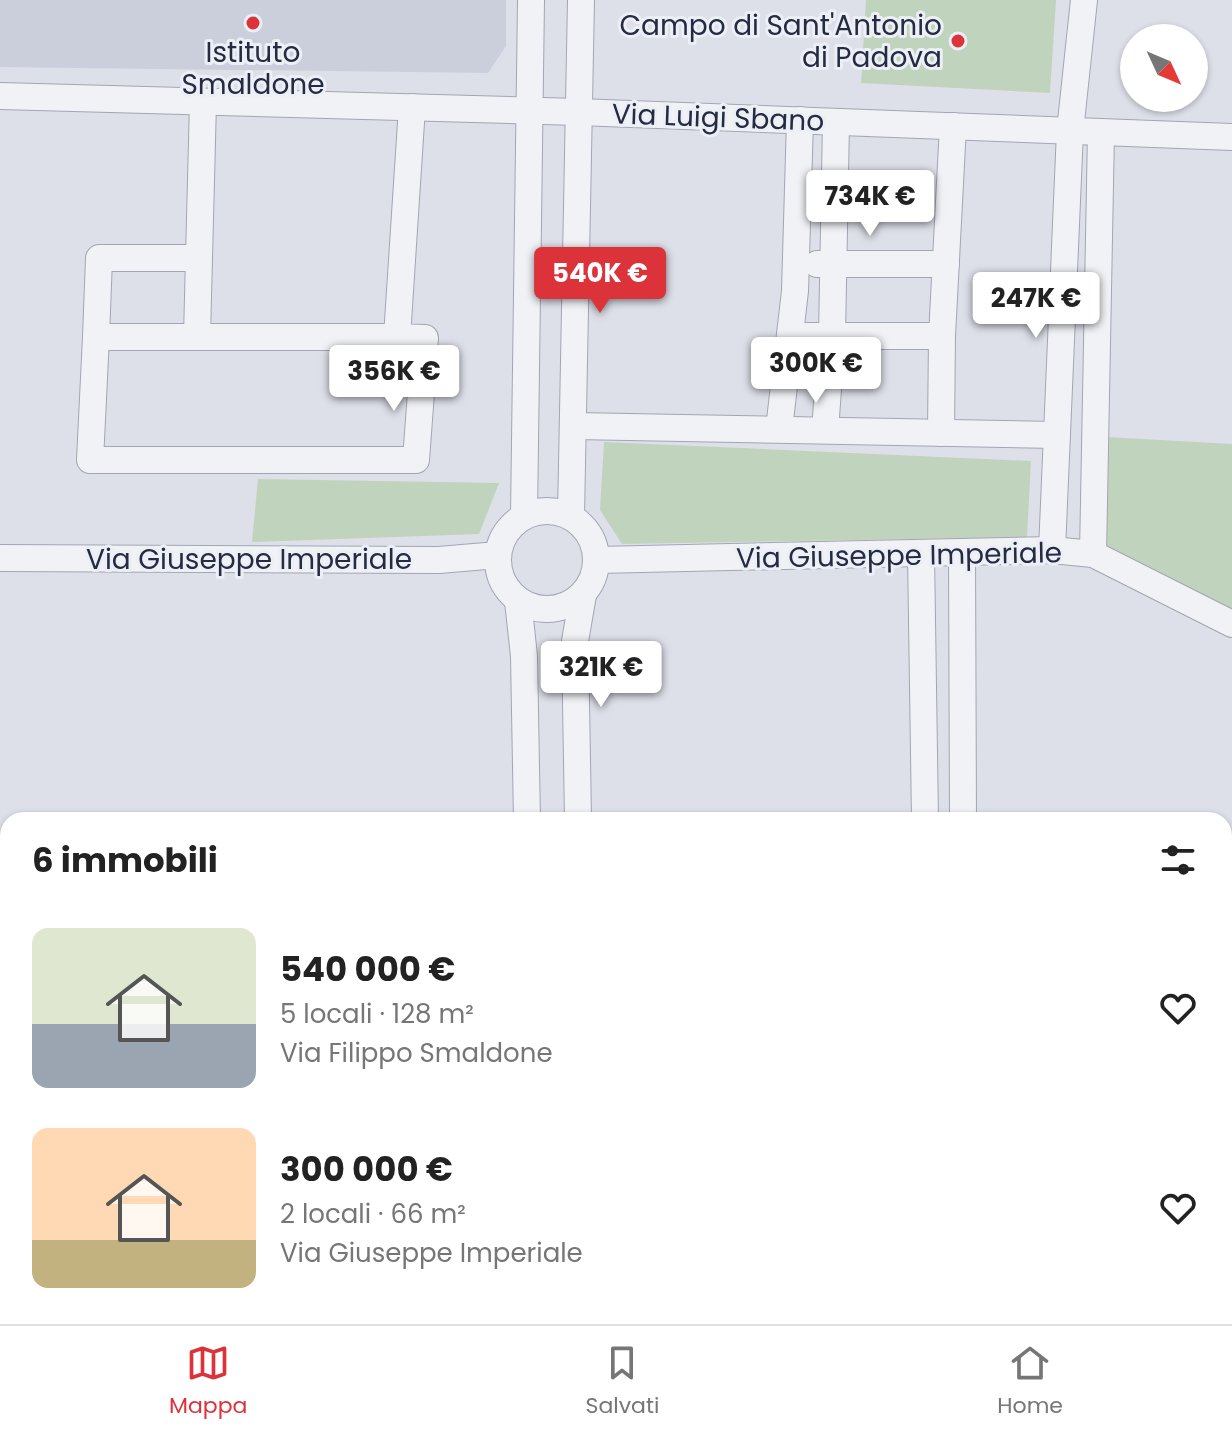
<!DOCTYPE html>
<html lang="it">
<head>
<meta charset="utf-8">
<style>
  :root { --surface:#fff; --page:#f2f2f2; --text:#222; --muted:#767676; --line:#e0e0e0; --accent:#dc333b }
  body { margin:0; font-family:Poppins,sans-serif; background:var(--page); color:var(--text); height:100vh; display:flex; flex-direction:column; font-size:30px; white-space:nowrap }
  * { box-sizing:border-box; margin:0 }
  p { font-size:26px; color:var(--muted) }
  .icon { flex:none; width:44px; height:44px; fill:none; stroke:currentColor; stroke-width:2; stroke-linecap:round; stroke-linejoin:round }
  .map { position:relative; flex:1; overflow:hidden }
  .details { position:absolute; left:0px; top:812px; width:1232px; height:512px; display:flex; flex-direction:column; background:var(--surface); border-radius:24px 24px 0 0; box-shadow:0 2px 6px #0004 }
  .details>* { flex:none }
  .needle { width:52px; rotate:134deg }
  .fabs { position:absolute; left:1120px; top:24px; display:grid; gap:16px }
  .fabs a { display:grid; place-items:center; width:88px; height:88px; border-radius:50%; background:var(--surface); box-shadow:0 2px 6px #0004; font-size:40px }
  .price { position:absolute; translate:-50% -68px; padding:0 18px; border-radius:8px; background:#fff; color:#222; font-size:26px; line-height:52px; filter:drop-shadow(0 2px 4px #0008) }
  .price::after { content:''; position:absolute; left:50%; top:48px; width:24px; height:18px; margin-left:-12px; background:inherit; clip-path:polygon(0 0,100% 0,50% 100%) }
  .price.selected { background:var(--accent); color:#fff }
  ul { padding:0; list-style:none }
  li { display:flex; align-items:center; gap:24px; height:200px; padding:0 32px }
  li span { display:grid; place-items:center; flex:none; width:224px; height:160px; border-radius:16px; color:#555 }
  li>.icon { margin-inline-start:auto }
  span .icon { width:96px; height:96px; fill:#fffc; stroke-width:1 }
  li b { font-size:34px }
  h2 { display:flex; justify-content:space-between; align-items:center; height:96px; padding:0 32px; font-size:34px }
  .dock { display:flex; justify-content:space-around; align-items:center; height:112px; border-top:2px solid var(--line); background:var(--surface); font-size:22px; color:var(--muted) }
  .dock a { display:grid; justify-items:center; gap:4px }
  .dock .selected { color:var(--accent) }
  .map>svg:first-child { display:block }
  .built { fill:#cbcfdb }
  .grass { fill:#c0d3bd }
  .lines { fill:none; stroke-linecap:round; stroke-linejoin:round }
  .street-casing { stroke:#a2a6b3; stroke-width:28 }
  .street { stroke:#f0f2f6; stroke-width:26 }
  .poi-dot { fill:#dc333b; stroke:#eceff6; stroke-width:3 }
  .labels { text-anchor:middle; stroke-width:6; stroke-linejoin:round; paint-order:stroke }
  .poi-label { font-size:28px; fill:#252c41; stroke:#eceff6; text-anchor:end }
  .street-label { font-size:28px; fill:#252c41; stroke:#eceff6 }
</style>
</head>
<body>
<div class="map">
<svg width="1232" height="1324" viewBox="0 0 1232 1324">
  <rect width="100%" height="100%" fill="#dde0e9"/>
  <polygon class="built" points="0,0 506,0 506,46 488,73 0,67"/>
  <g class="grass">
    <polygon points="866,0 1056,0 1050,93 861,83"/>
    <polygon points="1107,437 1232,444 1232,624 1093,554"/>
    <polygon points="604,442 1031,461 1027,537 622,544 600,510"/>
    <polygon points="258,479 499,483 479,534 252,542"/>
  </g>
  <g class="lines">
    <defs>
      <g id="street">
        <polyline points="0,96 578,112 1232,137"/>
        <polyline points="199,258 203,102"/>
        <polyline points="817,264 946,264"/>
        <polyline points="197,336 199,258 99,258 96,337 397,337"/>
        <polyline points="790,336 942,336 953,126"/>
        <polyline points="96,337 90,460 416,460 425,338 397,337 412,107"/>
        <polyline points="574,426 1057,435"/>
        <polyline points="779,429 795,291 800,120"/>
        <polyline points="825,430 832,336 836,122"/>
        <polyline points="941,433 942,336"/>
        <circle cx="547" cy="560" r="49"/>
        <polyline points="524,516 531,0"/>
        <polyline points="571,516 581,0"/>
        <polyline points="1052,550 1070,131 1084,0"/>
        <polyline points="962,552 963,820"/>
        <polyline points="921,553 925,820"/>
        <polyline points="1093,554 1101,132"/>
        <polyline points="0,558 439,560 498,555"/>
        <polyline points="597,560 1052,550 1093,554 1232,624"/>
        <polyline points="518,601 524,656 527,820"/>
        <polyline points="578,820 575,641 583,595"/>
        <polyline points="0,1154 8,1144"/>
        <polyline points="1224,1166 1232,1166"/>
        <polyline points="589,1316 589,1324"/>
        <polyline points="533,1324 533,1316"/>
      </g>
    </defs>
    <use href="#street" class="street-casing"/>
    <use href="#street" class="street"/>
  </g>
  <g class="poi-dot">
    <circle cx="253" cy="23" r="8"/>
    <circle cx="958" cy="41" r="8"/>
  </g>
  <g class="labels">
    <g class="poi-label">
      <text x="942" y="35">Campo di Sant'Antonio<tspan x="942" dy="32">di Padova</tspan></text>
      <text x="253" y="62" text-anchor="middle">Istituto<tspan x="253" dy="32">Smaldone</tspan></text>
    </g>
    <g class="street-label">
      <text transform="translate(718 117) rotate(2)" y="10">Via Luigi Sbano</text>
      <text transform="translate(899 555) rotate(-1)" y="10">Via Giuseppe Imperiale</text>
      <text x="249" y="569">Via Giuseppe Imperiale</text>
    </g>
  </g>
</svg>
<div class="fabs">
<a><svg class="needle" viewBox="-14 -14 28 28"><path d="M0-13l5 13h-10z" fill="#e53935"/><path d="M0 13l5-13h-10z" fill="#767676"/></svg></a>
</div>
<b class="price" style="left:870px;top:238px">734K €</b>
<b class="price selected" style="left:600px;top:315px">540K €</b>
<b class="price" style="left:1036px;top:340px">247K €</b>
<b class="price" style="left:816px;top:405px">300K €</b>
<b class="price" style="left:394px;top:413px">356K €</b>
<b class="price" style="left:601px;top:709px">321K €</b>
<section class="details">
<h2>6 immobili<svg class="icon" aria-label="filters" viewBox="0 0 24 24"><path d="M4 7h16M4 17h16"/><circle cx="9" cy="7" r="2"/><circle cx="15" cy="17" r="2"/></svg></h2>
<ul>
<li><span style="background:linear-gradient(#dfe7d0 60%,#9aa5b1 0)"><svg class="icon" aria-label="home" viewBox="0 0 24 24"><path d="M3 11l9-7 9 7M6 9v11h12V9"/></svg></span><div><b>540 000 €</b><p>5 locali · 128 m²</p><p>Via Filippo Smaldone</p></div><svg class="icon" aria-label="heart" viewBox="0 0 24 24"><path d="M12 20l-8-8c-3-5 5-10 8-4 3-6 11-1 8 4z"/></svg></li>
<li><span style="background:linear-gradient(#ffd9b3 70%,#c2b280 0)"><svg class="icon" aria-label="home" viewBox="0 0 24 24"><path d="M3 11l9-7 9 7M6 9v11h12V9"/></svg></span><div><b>300 000 €</b><p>2 locali · 66 m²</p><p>Via Giuseppe Imperiale</p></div><svg class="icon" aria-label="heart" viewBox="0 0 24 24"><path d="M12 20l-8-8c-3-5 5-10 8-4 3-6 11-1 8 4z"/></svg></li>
</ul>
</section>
</div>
<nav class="dock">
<a class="selected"><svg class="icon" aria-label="map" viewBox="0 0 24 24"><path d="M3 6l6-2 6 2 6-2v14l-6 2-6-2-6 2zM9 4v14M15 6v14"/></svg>Mappa</a>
<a><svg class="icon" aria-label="saved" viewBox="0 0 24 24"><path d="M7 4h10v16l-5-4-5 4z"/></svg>Salvati</a>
<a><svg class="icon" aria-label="home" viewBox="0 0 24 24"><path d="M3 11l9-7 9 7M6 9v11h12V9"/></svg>Home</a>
</nav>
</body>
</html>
